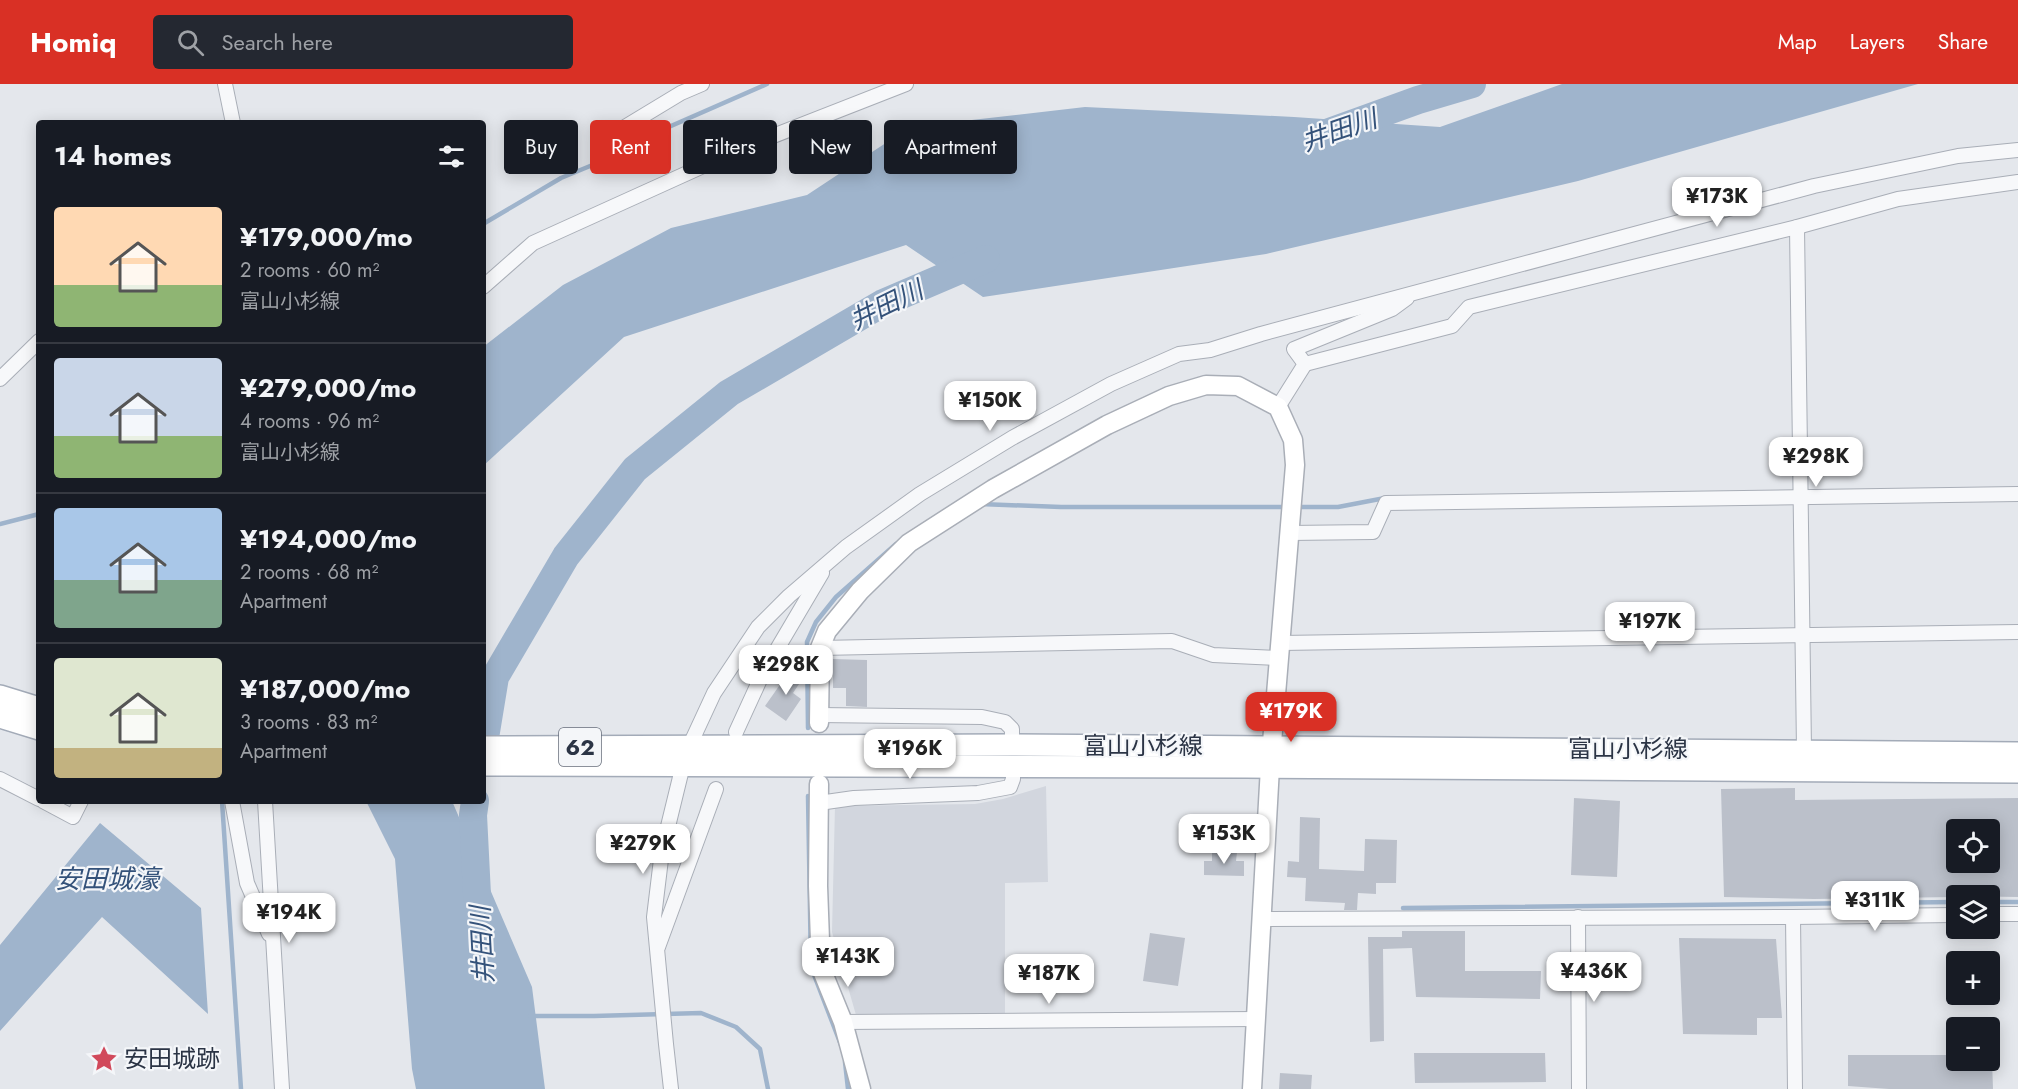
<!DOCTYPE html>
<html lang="en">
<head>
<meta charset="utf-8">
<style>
  :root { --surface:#171b24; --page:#242831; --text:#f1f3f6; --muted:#9ea1a6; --line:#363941; --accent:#d93025 }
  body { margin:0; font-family:Jost,"Noto Sans JP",sans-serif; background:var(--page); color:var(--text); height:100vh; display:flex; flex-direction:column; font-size:22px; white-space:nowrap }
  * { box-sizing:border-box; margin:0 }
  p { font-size:20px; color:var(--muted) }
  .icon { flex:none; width:33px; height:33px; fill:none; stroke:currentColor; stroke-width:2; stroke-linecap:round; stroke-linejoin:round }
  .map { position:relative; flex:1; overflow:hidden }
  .drawer { position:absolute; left:36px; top:36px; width:450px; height:684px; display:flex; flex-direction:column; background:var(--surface); border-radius:6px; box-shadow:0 3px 15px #0003 }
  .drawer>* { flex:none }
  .hud { position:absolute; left:504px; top:36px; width:570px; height:54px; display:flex; gap:12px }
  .controls { position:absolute; left:1946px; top:735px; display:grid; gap:12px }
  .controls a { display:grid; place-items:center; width:54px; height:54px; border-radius:6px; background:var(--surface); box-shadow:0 3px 15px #0003; font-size:30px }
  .price { position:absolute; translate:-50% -51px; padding:0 14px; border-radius:12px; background:#fff; color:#222; font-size:20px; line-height:39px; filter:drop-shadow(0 2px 3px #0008) }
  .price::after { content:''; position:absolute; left:50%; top:36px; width:18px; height:14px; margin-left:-9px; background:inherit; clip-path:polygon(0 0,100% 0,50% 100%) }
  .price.on { background:var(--accent); color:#fff }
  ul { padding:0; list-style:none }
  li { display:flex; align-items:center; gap:18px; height:150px; padding:0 18px }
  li+li { border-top:2px solid var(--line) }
  li span { display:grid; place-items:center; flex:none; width:168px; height:120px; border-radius:6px; color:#555 }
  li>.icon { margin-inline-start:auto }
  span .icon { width:72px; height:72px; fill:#fffc; stroke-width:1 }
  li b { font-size:26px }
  h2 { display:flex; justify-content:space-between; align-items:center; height:72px; padding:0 18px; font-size:26px }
  .tag { padding:0 21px; border-radius:6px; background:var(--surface); box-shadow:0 3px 15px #0003; font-size:21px; line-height:54px }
  .tag.on { background:var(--accent); color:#fff }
  header { display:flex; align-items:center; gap:36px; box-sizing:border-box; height:84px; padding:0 30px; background:var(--accent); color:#fff }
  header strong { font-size:28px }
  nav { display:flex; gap:33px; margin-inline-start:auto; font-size:21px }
  .search { width:420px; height:54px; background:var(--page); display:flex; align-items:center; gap:15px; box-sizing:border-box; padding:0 21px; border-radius:6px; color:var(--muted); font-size:22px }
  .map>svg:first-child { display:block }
  .built { fill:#d2d6de }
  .water { fill:#9fb4cc }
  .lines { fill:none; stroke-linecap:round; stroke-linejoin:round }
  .stream { stroke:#9fb4cc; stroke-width:4.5 }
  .river { stroke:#9fb4cc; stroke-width:28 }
  .building { fill:#bbc0ca; fill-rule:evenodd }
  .street-casing { stroke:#a9aeb7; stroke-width:16 }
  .secondary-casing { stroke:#a9aeb7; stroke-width:21 }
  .primary-casing { stroke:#a3abb8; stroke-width:24 }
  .street { stroke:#f7f8fa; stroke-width:14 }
  .secondary { stroke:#fff; stroke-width:18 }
  .primary { stroke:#fff; stroke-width:21 }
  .labels { text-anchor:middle; stroke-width:4.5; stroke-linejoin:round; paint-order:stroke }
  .shield { fill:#f4f6f9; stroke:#676e7b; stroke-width:1.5 }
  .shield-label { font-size:22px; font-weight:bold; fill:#2b3445 }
  .street-label { font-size:24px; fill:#2b3445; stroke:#f4f6f9 }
  .poi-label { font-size:24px; fill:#2b3445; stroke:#f4f6f9; text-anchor:start }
  .water-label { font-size:26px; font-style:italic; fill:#34527a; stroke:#f4f6f9 }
</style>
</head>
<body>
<header>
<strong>Homiq</strong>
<div class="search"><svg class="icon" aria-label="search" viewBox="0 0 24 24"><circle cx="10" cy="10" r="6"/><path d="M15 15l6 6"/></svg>Search here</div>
<nav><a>Map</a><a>Layers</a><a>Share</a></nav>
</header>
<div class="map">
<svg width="2018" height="1005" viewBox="0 0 2018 1005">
  <rect width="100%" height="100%" fill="#e4e7ec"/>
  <polygon class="built" points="1046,702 1048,798 1005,799 1005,931 856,931 832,848 835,722 975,720 1003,715"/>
  <g class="water">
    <polygon points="1562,0 1918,0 1578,97 1266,170 983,213 906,161 624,253 483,382 483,263 563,201 671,144 807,111 910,43 1085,23 1294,33 1440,43"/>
    <polygon points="366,717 452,717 532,903 545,1005 416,1005 412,985 395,775"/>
    <polygon points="100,739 201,824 208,930 102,833 0,947 0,861"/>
  </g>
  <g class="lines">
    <g class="stream">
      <polyline points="483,140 561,94 624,68 639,56 767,0"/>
      <polyline points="980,420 1061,423 1286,423"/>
      <polyline points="1295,423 1338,423 1385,414"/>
      <polyline points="0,440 39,430"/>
      <polyline points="808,644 807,558 816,538 836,513 896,460"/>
      <polyline points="808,712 811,883 841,961"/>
      <polyline points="222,717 241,1005"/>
      <polyline points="1989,818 2018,818"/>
      <polyline points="1403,824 1956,818"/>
      <polyline points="530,932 594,932 701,929 736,943 760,965 768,1005"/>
      <polyline points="845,978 848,1005"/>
    </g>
    <g class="river">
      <polyline points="1324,50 1418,16 1472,0"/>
      <polyline points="483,666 495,593 566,472 635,385 729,309 883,219 986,175"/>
      <polyline points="475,717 473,731 477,811"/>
    </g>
  </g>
  <g class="building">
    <polygon points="833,575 867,576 867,623 846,622 846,604 833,604"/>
    <polygon points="791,585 803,594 793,609 801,615 786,637 765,622"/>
    <path d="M 1795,704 L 1795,716 L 2018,714 L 2018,813 L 1956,812 L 1956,813 L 1814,815 L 1724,813 L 1721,705 ZM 1956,746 L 1989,746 L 1989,778 L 1956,778 Z"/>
    <polygon points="1574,714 1620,717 1617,793 1571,791"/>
    <polygon points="1300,733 1320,734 1319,785 1364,787 1365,755 1397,756 1396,799 1376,799 1376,810 1358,809 1357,826 1344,826 1345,819 1305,817 1306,794 1287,793 1288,777 1299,778"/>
    <polygon points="1212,767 1237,768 1236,777 1244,777 1244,792 1204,791 1204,777 1212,777"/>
    <polygon points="1402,847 1465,847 1465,887 1541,887 1540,915 1416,913 1412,864 1383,865 1384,957 1370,958 1368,853 1402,853"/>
    <polygon points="1150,849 1185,854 1178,902 1143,897"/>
    <polygon points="1679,854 1776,855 1782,934 1757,934 1757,951 1683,950"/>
    <polygon points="1414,969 1545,969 1546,998 1415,999"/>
    <polygon points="1848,971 1956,971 1956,976 1992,976 1993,1005 1889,1005 1848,1002"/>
    <polygon points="1280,989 1312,991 1311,1005 1279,1005"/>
  </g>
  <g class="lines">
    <defs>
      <g id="street">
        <polyline points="225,0 233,39"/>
        <polyline points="605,55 681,9 702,0"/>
        <polyline points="1797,143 1804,666"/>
        <polyline points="483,203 533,159 745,63 906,0"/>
        <polyline points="1305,280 1452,242 1469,223 1797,143 1898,115 2018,98"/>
        <polyline points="0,295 39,257"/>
        <polyline points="1278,323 1305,280 1294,265 1392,225 1407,214"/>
        <polyline points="1289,449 1373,448 1386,419 2018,410"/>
        <polyline points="1281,559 2018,548"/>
        <polyline points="820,564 1172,557 1213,571 1280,574"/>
        <polyline points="819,631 982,633 1005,638 1012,645 1012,661"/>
        <polyline points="736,648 763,589 822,489"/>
        <polyline points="689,663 714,609 758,543 789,512 846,463 920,410 1012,354 1111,300 1179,270 1210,266 1261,250 1814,102 1958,72 2018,66"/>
        <polyline points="0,695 39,715"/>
        <polyline points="43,717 73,733 81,717"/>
        <polyline points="232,717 247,799 269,850"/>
        <polyline points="265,717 282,1005"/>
        <polyline points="819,719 854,714 978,709 1010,703 1013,695 1013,682"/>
        <polyline points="1989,830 2018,830"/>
        <polyline points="1578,833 1579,1005"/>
        <polyline points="1793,833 1795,1005"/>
        <polyline points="1262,835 1793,833 1956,831"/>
        <polyline points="658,863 716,705"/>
        <polyline points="843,938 1256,935"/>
        <polyline points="671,1005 666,960 654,833 662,767 683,681"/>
      </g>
      <g id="secondary">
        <polyline points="819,639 820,564 827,547 860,507 909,459 993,405 1107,341 1169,312 1206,301 1238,302 1278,323 1293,356 1295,381 1270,683 1252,1005"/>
        <polyline points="819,700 818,802 821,884 843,938 861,1005"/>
      </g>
      <g id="primary">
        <polyline points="0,612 39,624"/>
        <polyline points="0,633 39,645"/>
        <polyline points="483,663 1012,661 2018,669"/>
        <polyline points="483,681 1246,683 2018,688"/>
      </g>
    </defs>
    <use href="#street" class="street-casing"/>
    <use href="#secondary" class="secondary-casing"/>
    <use href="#primary" class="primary-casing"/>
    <use href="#street" class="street"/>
    <use href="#secondary" class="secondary"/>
    <use href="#primary" class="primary"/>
  </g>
  <defs>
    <symbol id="sight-bare" viewBox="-9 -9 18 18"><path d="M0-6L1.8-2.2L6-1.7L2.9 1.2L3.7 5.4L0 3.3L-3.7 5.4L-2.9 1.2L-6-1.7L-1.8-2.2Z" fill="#d1495b" stroke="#f4f6f9" stroke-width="2.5" paint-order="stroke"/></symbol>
  </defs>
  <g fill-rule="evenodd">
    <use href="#sight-bare" x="85" y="956" width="38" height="38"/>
  </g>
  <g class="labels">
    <rect class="shield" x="559" y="644" width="42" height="38" rx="4.5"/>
    <g class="shield-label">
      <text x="580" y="671">62</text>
    </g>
    <g class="street-label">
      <text x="1143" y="670">富山小杉線</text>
      <text x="1628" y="673">富山小杉線</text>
    </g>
    <g class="poi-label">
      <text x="124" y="983">安田城跡</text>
    </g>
    <g class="water-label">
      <text transform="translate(1339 46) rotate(-19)" y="9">井田川</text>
      <text transform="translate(886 221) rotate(-26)" y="9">井田川</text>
      <text x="107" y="804">安田城濠</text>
      <text transform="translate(482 861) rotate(-93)" y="9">井田川</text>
    </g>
  </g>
</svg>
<div class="controls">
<a><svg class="icon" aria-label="locate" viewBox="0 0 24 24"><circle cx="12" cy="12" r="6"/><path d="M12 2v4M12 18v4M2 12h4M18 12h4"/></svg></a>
<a><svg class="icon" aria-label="layers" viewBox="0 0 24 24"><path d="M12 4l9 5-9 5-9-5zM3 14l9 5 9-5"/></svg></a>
<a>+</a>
<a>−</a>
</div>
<b class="price" style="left:1717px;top:144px">¥173K</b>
<b class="price" style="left:990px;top:348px">¥150K</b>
<b class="price" style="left:1816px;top:404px">¥298K</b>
<b class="price" style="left:1650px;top:569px">¥197K</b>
<b class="price" style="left:786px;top:612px">¥298K</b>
<b class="price on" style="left:1291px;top:659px">¥179K</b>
<b class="price" style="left:910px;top:696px">¥196K</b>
<b class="price" style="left:1224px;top:781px">¥153K</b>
<b class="price" style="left:643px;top:791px">¥279K</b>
<b class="price" style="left:1875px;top:848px">¥311K</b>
<b class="price" style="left:289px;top:860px">¥194K</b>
<b class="price" style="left:848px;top:904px">¥143K</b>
<b class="price" style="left:1594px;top:919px">¥436K</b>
<b class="price" style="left:1049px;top:921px">¥187K</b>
<div class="hud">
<a class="tag">Buy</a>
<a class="tag on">Rent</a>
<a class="tag">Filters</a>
<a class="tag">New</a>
<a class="tag">Apartment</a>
</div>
<section class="drawer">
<h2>14 homes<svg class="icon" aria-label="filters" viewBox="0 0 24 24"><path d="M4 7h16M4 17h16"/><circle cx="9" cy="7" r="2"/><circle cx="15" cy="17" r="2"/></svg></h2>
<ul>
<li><span style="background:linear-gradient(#ffd9b3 65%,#8fb573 0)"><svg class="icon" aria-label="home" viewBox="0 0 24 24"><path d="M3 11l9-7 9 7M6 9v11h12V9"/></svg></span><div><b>¥179,000/mo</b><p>2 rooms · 60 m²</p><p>富山小杉線</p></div></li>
<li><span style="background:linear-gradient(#c9d6e8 65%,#8fb573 0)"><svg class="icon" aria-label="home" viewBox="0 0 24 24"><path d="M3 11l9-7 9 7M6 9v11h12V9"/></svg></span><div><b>¥279,000/mo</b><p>4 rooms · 96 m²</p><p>富山小杉線</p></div></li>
<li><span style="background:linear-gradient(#a9c7e8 60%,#7fa58c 0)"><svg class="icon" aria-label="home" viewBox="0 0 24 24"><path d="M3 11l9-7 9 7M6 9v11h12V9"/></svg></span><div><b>¥194,000/mo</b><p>2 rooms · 68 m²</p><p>Apartment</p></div></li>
<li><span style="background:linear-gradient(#dfe7d0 75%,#c2b280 0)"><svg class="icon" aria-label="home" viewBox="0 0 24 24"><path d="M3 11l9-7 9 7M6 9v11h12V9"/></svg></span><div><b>¥187,000/mo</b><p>3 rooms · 83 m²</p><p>Apartment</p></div></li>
</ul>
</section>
</div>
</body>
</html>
